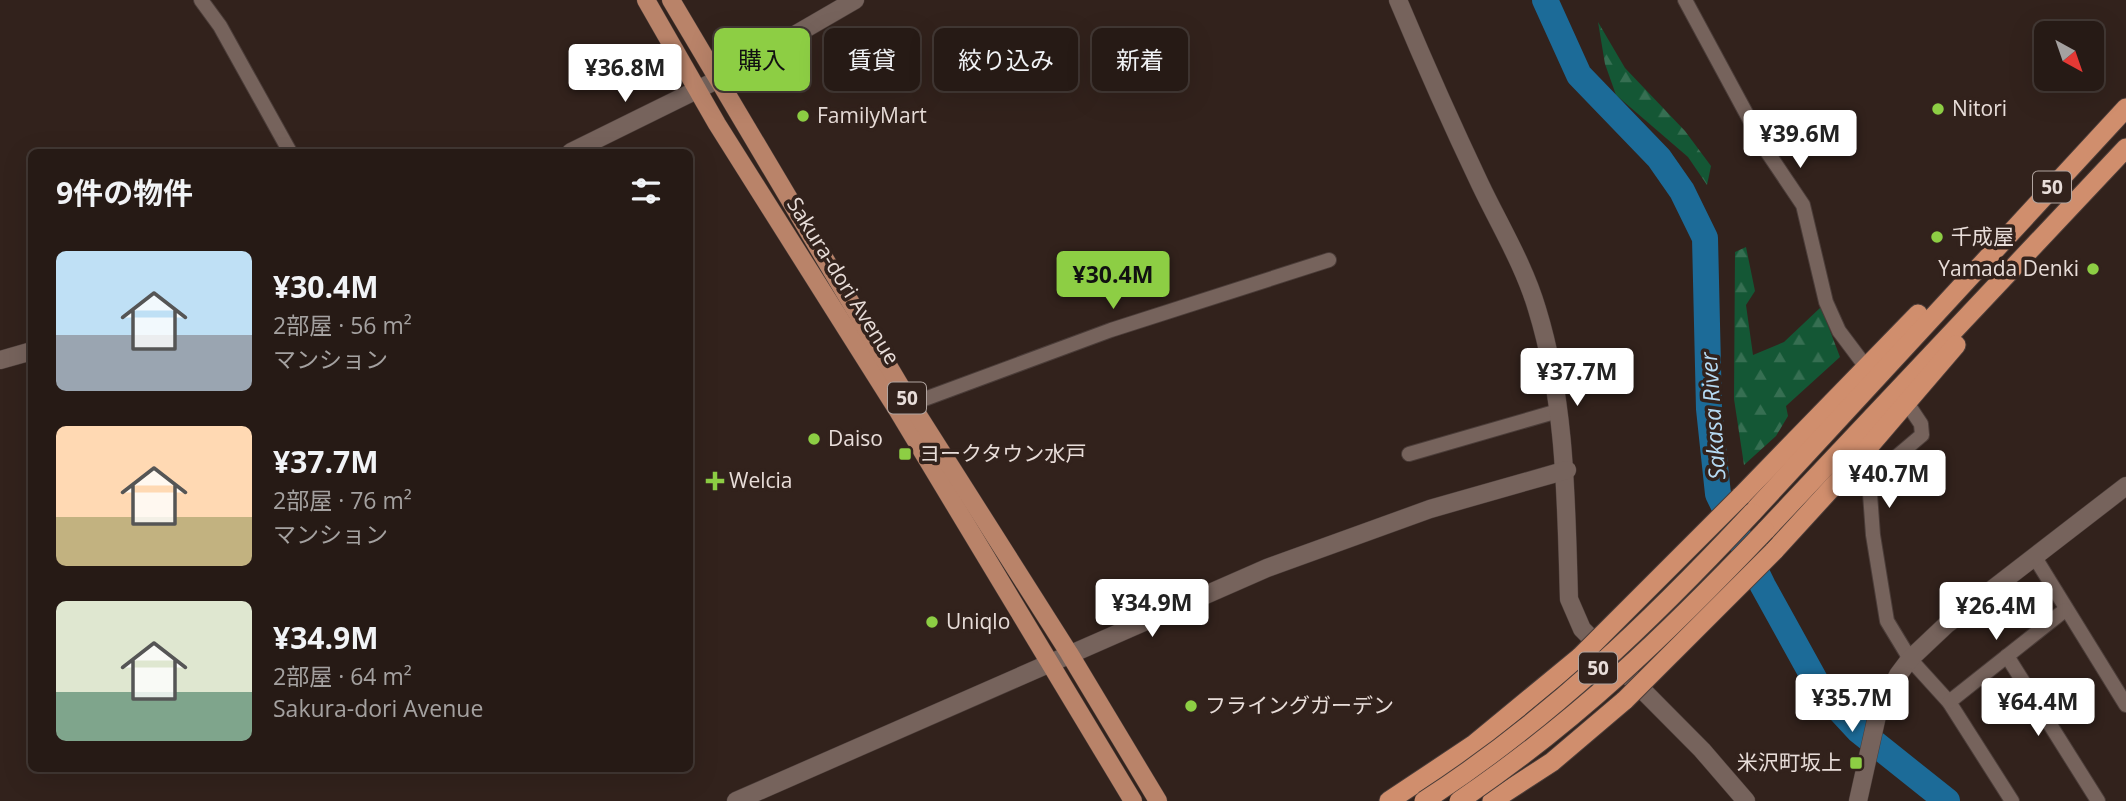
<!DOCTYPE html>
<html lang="ja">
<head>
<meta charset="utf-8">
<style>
  :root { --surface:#261a15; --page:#322722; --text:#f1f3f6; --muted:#a4a1a0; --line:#423834; --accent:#8dce44 }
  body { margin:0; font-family:"Open Sans","Noto Sans JP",sans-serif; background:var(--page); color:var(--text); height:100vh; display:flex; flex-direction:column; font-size:26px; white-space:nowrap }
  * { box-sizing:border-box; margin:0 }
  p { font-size:23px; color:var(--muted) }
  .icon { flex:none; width:38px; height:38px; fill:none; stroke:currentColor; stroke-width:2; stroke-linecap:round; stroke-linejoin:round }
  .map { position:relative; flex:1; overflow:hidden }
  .side { position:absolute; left:28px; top:149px; width:665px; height:623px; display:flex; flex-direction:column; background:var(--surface); border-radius:10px; box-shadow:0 7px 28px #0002,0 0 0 2px var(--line) }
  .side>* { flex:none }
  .top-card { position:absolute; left:714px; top:28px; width:665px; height:63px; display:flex; gap:14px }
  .needle { width:46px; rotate:140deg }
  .fabs { position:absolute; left:2034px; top:21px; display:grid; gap:14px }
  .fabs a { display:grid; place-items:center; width:70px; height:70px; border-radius:10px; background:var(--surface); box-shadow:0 7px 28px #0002,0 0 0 2px var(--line); font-size:35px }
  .price { position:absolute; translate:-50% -60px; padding:0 16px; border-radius:7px; background:#fff; color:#222; font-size:23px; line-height:46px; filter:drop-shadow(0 2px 4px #0008) }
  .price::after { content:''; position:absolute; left:50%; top:42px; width:21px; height:16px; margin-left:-10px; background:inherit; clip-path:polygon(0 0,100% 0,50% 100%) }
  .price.selected { background:var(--accent); color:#111 }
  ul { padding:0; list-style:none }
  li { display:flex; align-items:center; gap:21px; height:175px; padding:0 28px }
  li span { display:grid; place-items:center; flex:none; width:196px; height:140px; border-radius:10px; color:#555 }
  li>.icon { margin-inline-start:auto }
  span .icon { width:84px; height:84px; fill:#fffc; stroke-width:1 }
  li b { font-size:30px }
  h2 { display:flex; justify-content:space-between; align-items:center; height:84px; padding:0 28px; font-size:30px }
  .pill { padding:0 24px; border-radius:10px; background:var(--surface); box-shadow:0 7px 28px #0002,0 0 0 2px var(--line); font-size:24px; line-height:63px }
  .pill.selected { background:var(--accent); color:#111 }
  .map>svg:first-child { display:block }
  .forest { fill:url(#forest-firs) }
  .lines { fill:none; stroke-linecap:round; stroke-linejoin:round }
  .river { stroke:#1c6b98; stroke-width:26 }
  .minor-casing { stroke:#4b3d39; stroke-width:16 }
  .tertiary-casing { stroke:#4b3d39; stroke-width:19 }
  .primary-casing { stroke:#4b3d39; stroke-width:19 }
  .trunk-casing { stroke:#4b3d39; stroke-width:21 }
  .minor { stroke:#76635c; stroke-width:14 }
  .tertiary { stroke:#76635c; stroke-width:18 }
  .primary { stroke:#b98369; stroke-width:18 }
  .trunk { stroke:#d08e6d; stroke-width:19 }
  .trunk-bridge-casing { stroke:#4b3d39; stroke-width:21; stroke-linecap:butt }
  .trunk-bridge { stroke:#d08e6d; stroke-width:19 }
  .poi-dot { fill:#8dce44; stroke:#32221c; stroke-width:2.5 }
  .labels { text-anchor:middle; stroke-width:7; stroke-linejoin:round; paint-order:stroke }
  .shield { fill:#32221c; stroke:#b1a5a0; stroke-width:2 }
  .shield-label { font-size:19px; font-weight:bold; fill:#e8ddd9 }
  .poi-label { font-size:21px; fill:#e8ddd9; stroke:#32221c; text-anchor:start }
  .street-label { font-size:21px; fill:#e8ddd9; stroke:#32221c }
  .water-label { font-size:23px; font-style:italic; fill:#b5daf3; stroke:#32221c }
</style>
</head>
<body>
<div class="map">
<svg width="2126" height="801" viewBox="0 0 2126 801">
  <defs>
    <pattern id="forest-firs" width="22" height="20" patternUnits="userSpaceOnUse" patternTransform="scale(1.75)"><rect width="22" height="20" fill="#145735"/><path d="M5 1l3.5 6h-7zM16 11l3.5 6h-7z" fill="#366f52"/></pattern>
  </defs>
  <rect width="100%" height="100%" fill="#32221c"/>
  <g class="forest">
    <polygon points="1598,22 1625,68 1685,131 1711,166 1707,185 1688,157 1616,95 1605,64"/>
    <polygon points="1746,247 1755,291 1746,305 1753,355 1784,342 1821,307 1840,357 1786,406 1788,416 1776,436 1744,465 1734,399 1735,252"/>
  </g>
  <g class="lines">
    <polyline class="river" points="1545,0 1579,75 1659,158 1682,191 1705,238 1709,409 1718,494 1763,586 1820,689 1858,730 1947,801"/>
    <defs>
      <g id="minor">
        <polyline points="201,0 220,26 290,152"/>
        <polyline points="1685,0 1766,150 1803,205 1826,302 1839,331 1866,367"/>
        <polyline points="1907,403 1921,424 1922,435 1869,480 1873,535 1887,621 1910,659 1949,702 2012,801"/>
        <polyline points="911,404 1111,330 1329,260"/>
        <polyline points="1409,454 1558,411"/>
        <polyline points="2034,556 2126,705"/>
        <polyline points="2007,656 2098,801"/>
        <polyline points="1949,702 2065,610"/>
      </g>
      <g id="tertiary">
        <path d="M 1398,0 C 1424,62 1451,123 1480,184 C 1500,226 1524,265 1537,309 C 1566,403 1566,501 1569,599 L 1582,629 L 1702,750 L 1746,801"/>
        <polyline points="571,152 717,80 855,0"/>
        <polyline points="0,360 32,351"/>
        <polyline points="736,801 1267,568 1430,509 1567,470"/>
        <polyline points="1858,801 1877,716 1898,675 1910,659 1946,625 2126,486"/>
      </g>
      <g id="primary">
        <polyline points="646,0 717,124 898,411 1133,801"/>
        <polyline points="671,0 911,404 1069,653 1158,801"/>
      </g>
      <g id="trunk">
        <polyline points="1741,496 1918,314"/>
        <polyline points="1752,513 2126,108"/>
        <polyline points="1765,531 2126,148"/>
        <polyline points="1774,551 1860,457 1956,345"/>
        <polyline points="1389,801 1473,745 1581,656"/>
        <polyline points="1492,801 1552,762 1625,700"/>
      </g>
    </defs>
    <use href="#minor" class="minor-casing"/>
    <use href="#tertiary" class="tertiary-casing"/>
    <use href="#primary" class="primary-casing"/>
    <use href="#trunk" class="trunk-casing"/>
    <use href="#minor" class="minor"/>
    <use href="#tertiary" class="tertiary"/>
    <use href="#primary" class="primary"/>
    <use href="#trunk" class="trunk"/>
    <defs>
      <g id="trunk-bridge">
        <polyline points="1581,656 1741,496"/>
        <polyline points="1625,700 1774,551"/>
        <path d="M 1424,801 C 1548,721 1652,620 1752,513"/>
        <path d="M 1459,801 C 1577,721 1667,634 1765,531"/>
      </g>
    </defs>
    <use href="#trunk-bridge" class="trunk-bridge-casing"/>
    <use href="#trunk-bridge" class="trunk-bridge"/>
  </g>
  <g class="poi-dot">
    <circle cx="1938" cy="109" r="7"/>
    <circle cx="803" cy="116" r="7"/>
    <circle cx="1937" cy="237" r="7"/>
    <circle cx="2093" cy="269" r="7"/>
    <circle cx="814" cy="439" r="7"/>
    <rect x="898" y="447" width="14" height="14" rx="3.5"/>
    <path d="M711.5 470.5h7v7h7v7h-7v7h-7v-7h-7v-7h7z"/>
    <circle cx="932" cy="622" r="7"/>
    <circle cx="1191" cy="706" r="7"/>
    <rect x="1849" y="756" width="14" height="14" rx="3.5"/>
  </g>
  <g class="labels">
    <g class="shield">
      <rect x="2033" y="171.5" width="38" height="31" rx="5"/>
      <rect x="888" y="382.5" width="38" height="31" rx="5"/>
      <rect x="1579" y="652.5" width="38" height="31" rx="5"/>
    </g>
    <g class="shield-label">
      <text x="2052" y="194">50</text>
      <text x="907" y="405">50</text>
      <text x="1598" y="675">50</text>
    </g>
    <g class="poi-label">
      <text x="1952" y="116">Nitori</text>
      <text x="817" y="123">FamilyMart</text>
      <text x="1951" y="244">千成屋</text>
      <text x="2079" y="276" text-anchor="end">Yamada Denki</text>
      <text x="828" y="446">Daiso</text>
      <text x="919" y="461">ヨークタウン水戸</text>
      <text x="729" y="488">Welcia</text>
      <text x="946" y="629">Uniqlo</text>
      <text x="1205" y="713">フライングガーデン</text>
      <text x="1842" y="770" text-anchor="end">米沢町坂上</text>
    </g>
    <g class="street-label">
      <text transform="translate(843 281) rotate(58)" y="7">Sakura-dori Avenue</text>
    </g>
    <g class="water-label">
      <text transform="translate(1713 416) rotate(-94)" y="8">Sakasa River</text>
    </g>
  </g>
</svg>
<div class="fabs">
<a><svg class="needle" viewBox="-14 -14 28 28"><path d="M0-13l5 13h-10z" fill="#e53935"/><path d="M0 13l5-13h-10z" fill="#a4a1a0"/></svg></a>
</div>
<b class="price" style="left:625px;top:104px">¥36.8M</b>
<b class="price" style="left:1800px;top:170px">¥39.6M</b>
<b class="price selected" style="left:1113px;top:311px">¥30.4M</b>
<b class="price" style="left:1577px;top:408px">¥37.7M</b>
<b class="price" style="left:1889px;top:510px">¥40.7M</b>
<b class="price" style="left:1152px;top:639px">¥34.9M</b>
<b class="price" style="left:1996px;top:642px">¥26.4M</b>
<b class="price" style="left:1852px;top:734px">¥35.7M</b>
<b class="price" style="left:2038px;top:738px">¥64.4M</b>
<div class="top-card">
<a class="pill selected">購入</a>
<a class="pill">賃貸</a>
<a class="pill">絞り込み</a>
<a class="pill">新着</a>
</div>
<section class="side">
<h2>9件の物件<svg class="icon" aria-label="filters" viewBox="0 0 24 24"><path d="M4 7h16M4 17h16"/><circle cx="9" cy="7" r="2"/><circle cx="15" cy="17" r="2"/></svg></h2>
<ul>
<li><span style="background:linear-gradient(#bfe0f5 60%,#9aa5b1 0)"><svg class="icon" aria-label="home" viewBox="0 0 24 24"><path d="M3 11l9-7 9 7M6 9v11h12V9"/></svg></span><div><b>¥30.4M</b><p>2部屋 · 56 m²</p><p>マンション</p></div></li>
<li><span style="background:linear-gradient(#ffd9b3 65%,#c2b280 0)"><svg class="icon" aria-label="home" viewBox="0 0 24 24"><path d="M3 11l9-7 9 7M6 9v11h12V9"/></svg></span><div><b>¥37.7M</b><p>2部屋 · 76 m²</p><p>マンション</p></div></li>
<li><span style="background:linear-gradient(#dfe7d0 65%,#7fa58c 0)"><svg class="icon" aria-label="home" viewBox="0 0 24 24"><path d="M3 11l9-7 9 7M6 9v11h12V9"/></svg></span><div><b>¥34.9M</b><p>2部屋 · 64 m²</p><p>Sakura-dori Avenue</p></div></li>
</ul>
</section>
</div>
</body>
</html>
